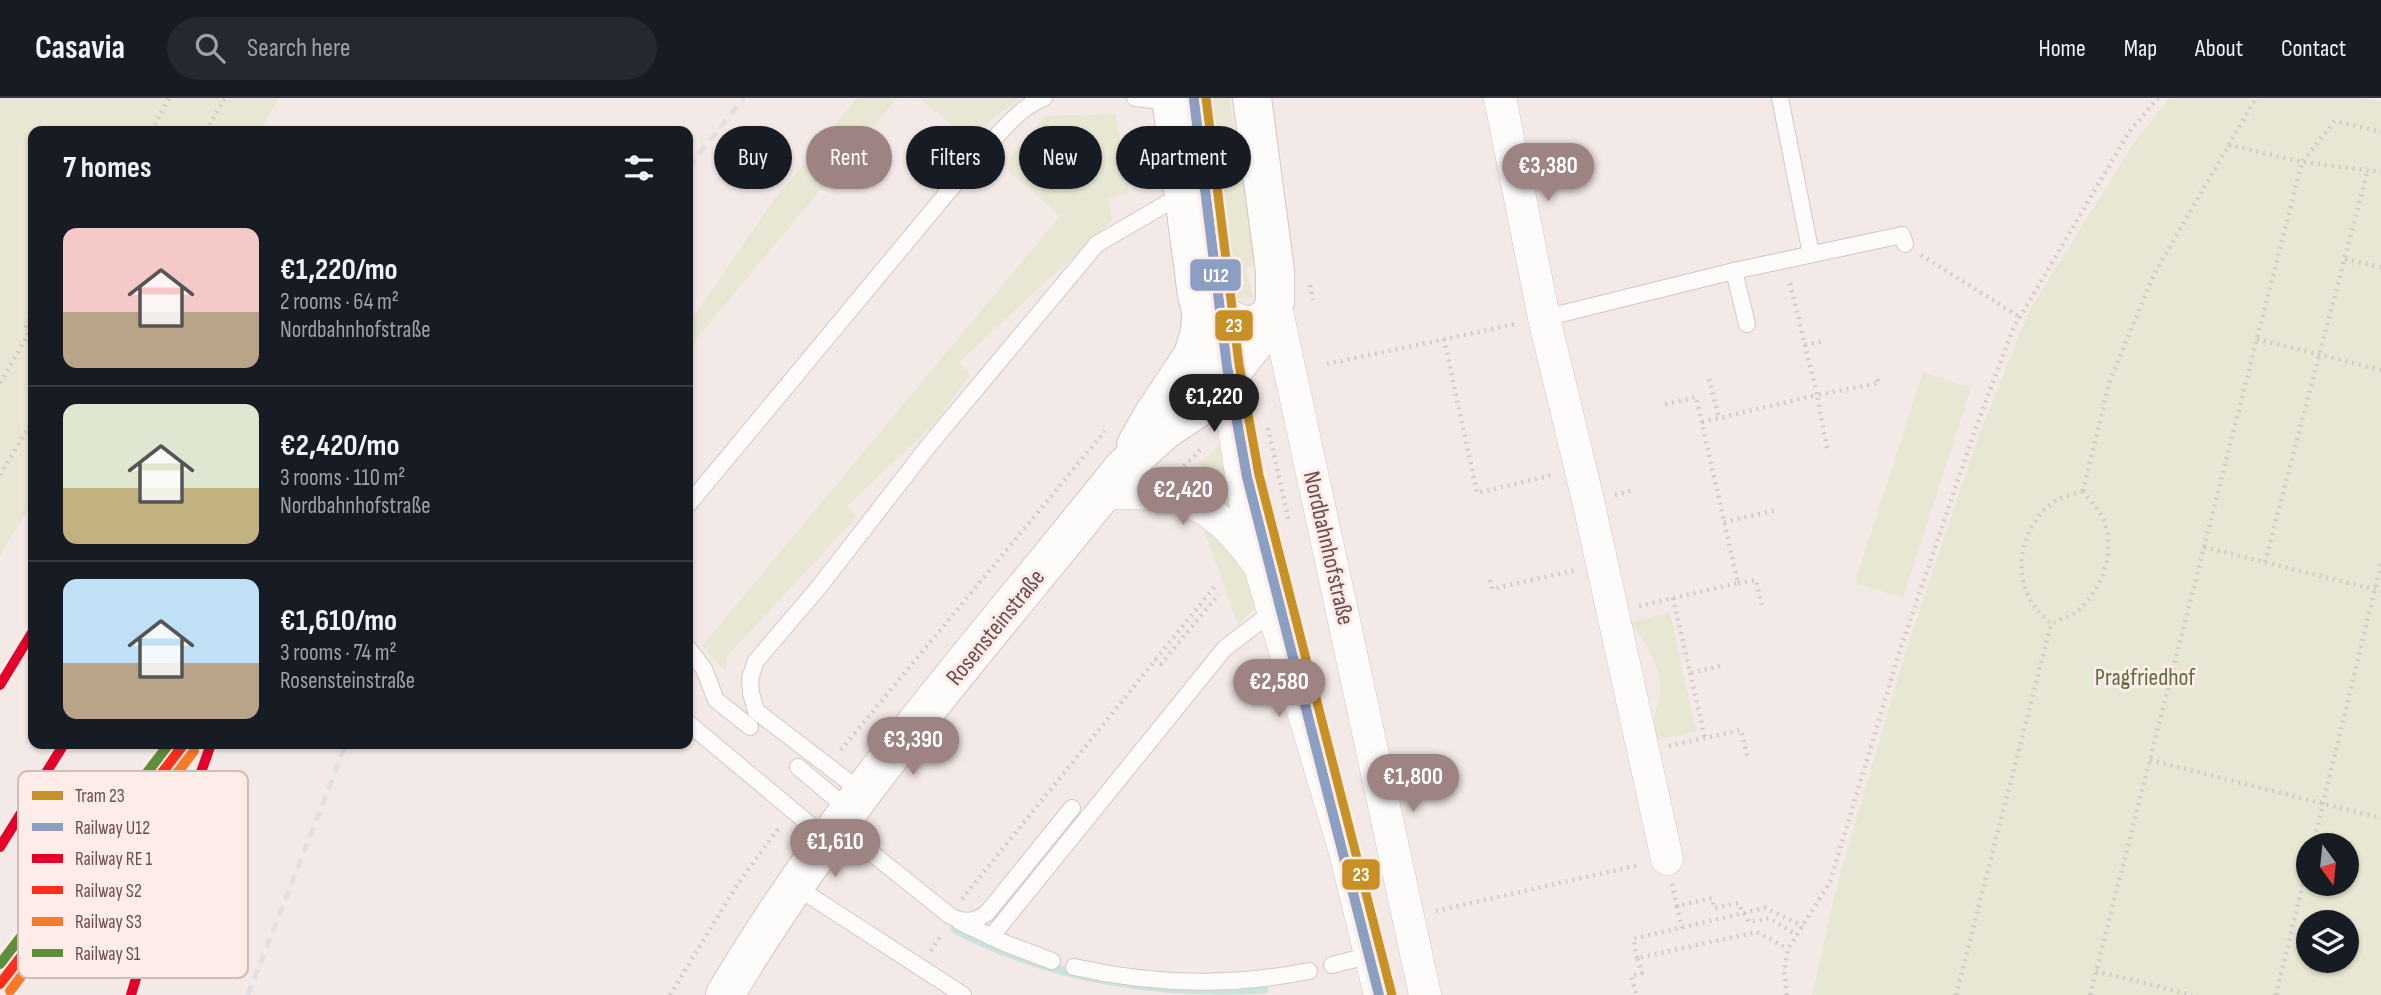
<!DOCTYPE html>
<html lang="en">
<head>
<meta charset="utf-8">
<style>
  :root { --surface:#171b24; --page:#242831; --text:#f1f3f6; --muted:#9ea1a6; --line:#363941; --accent:#9d8382 }
  body { margin:0; font-family:"Sofia Sans Condensed",sans-serif; background:var(--page); color:var(--text); height:100vh; display:flex; flex-direction:column; font-size:26px; white-space:nowrap }
  * { box-sizing:border-box; margin:0 }
  p { font-size:23px; color:var(--muted) }
  .icon { flex:none; width:38px; height:38px; fill:none; stroke:currentColor; stroke-width:2; stroke-linecap:round; stroke-linejoin:round }
  .map { position:relative; flex:1; overflow:hidden }
  .panel { position:absolute; left:28px; top:28px; width:665px; height:623px; display:flex; flex-direction:column; background:var(--surface); border-radius:14px; box-shadow:0 2px 5px #0004 }
  .panel>* { flex:none }
  .banner { position:absolute; left:714px; top:28px; width:665px; height:63px; display:flex; gap:14px }
  .needle { width:46px; rotate:165deg }
  .buttons { position:absolute; left:2296px; top:735px; display:grid; gap:14px }
  .buttons a { display:grid; place-items:center; width:63px; height:63px; border-radius:50%; background:var(--surface); box-shadow:0 2px 5px #0004; font-size:35px }
  .price { position:absolute; translate:-50% -60px; padding:0 16px; border-radius:24px; background:var(--accent); color:#fff; font-size:23px; line-height:46px; filter:drop-shadow(0 2px 4px #0008) }
  .price::after { content:''; position:absolute; left:50%; top:42px; width:21px; height:16px; margin-left:-10px; background:inherit; clip-path:polygon(0 0,100% 0,50% 100%) }
  .price.selected { background:#222; color:#fff }
  ul { padding:0; list-style:none }
  li { display:flex; align-items:center; gap:21px; height:175px; padding:0 35px }
  li+li { border-top:2px solid var(--line) }
  li span { display:grid; place-items:center; flex:none; width:196px; height:140px; border-radius:14px; color:#555 }
  li>.icon { margin-inline-start:auto }
  span .icon { width:84px; height:84px; fill:#fffc; stroke-width:1 }
  li b { font-size:30px }
  h2 { display:flex; justify-content:space-between; align-items:center; height:84px; padding:0 35px; font-size:30px }
  .tag { padding:0 24px; border-radius:32px; background:var(--surface); box-shadow:0 2px 5px #0004; font-size:24px; line-height:63px }
  .tag.selected { background:var(--accent); color:#fff }
  header { display:flex; align-items:center; gap:42px; box-sizing:border-box; height:98px; padding:0 35px; background:var(--surface); border-bottom:2px solid var(--line) }
  header strong { font-size:33px }
  nav { display:flex; gap:38px; margin-inline-start:auto; font-size:24px }
  .search { width:490px; height:63px; background:var(--page); display:flex; align-items:center; gap:18px; box-sizing:border-box; padding:0 24px; border-radius:38px; color:var(--muted); font-size:26px }
  .map>svg:first-child { display:block }
  .green { fill:#e7e7d3; fill-rule:evenodd }
  .lines { fill:none; stroke-linecap:round; stroke-linejoin:round }
  .stream { stroke:#cae3dc; stroke-width:9 }
  .lane-casing { stroke:#d4c6c6; stroke-width:18 }
  .street-casing { stroke:#d4c6c6; stroke-width:33 }
  .secondary-casing { stroke:#d3c6c4; stroke-width:40 }
  .path { stroke:#d5cac9; stroke-width:4.5; stroke-dasharray:2 5; stroke-linecap:butt }
  .lane { stroke:#fdfcfb; stroke-width:16 }
  .street { stroke:#fdfcfb; stroke-width:32 }
  .secondary { stroke:#fdfcfb; stroke-width:38 }
  .rail { stroke:#e2e0e3; stroke-width:5; stroke-dasharray:10 7; stroke-linecap:butt }
  .rail-1-casing { stroke:#fdece7; stroke-width:16 }
  .rail-2-casing { stroke:#fdece7; stroke-width:16 }
  .rail-3-casing { stroke:#fdece7; stroke-width:16 }
  .rail-4-casing { stroke:#fdece7; stroke-width:16 }
  .rail-5-casing { stroke:#fdece7; stroke-width:16 }
  .rail-1 { stroke:#8a9fc2; stroke-width:10 }
  .rail-2 { stroke:#e4002b; stroke-width:10 }
  .rail-3 { stroke:#ff2e1d; stroke-width:10 }
  .rail-4 { stroke:#f87a26; stroke-width:10 }
  .rail-5 { stroke:#5c8e3c; stroke-width:10 }
  .tram-1-casing { stroke:#fdece7; stroke-width:14 }
  .tram-1 { stroke:#c89125; stroke-width:9 }
  .labels { text-anchor:middle; stroke-width:6; stroke-linejoin:round; paint-order:stroke }
  .street-label { font-size:24px; fill:#6e4b4c; stroke:#fdece7 }
  .park-label { font-size:24px; fill:#5f6e41; stroke:#fdece7 }
  .key { fill:#fdece7; stroke:#d2bcb8; stroke-width:2 }
  .key-label { font-size:19px; fill:#6e4b4c }
  .line-badge { stroke:#fdece7; stroke-width:2.5 }
  .badge-label { font-size:19px; text-anchor:middle; font-weight:bold; fill:#fff }
</style>
</head>
<body>
<header>
<strong>Casavia</strong>
<div class="search"><svg class="icon" aria-label="search" viewBox="0 0 24 24"><circle cx="10" cy="10" r="6"/><path d="M15 15l6 6"/></svg>Search here</div>
<nav><a>Home</a><a>Map</a><a>About</a><a>Contact</a></nav>
</header>
<div class="map">
<svg width="2381" height="897" viewBox="0 0 2381 897">
  <rect width="100%" height="100%" fill="#f3eae7"/>
  <g class="green">
    <polygon points="0,0 279,0 259,33 33,33 33,403 0,457"/>
    <polygon points="857,0 897,0 688,251 688,227 771,106"/>
    <polygon points="919,0 1021,0 996,18 980,34 964,37"/>
    <polygon points="1186,0 1230,0 1234,36 1246,77 1259,166 1246,170 1253,199 1236,201 1233,171 1217,172 1206,112 1199,37"/>
    <path d="M 2170,0 L 2366,0 L 2381,4 L 2381,897 L 1812,897 L 1836,790 L 1905,556 L 1978,340 L 2029,213 L 2135,43 ZM 2308,747 L 2347,747 L 2347,786 L 2308,786 ZM 2308,824 L 2347,824 L 2347,863 L 2308,863 Z"/>
    <polygon points="1115,16 1129,94 1109,101 1112,123 959,264 970,276 935,325 847,408 857,419 727,558 726,573 702,548 1060,118 1009,74 1009,60 1045,18"/>
    <polygon points="1923,274 1971,290 1903,500 1855,485"/>
    <polygon points="1219,348 1241,429 1201,394 1187,386 1203,362"/>
    <path d="M 1203,429 C 1228,451 1247,473 1258,506 L 1238,527 Z"/>
    <path d="M 1670,515 L 1696,634 L 1656,642 C 1651,622 1653,624 1658,605 C 1665,574 1648,546 1630,524 Z"/>
  </g>
  <g class="lines">
    <path class="stream" d="M 955,831 C 1052,882 1156,897 1264,891"/>
    <defs>
      <g id="lane">
        <polyline points="1135,0 1171,4 1172,6"/>
        <polyline points="1780,0 1811,156"/>
        <polyline points="1734,173 1747,226"/>
        <path d="M 1208,174 C 1218,200 1221,209 1249,217 L 1268,208"/>
        <polyline points="1544,220 1734,173 1902,137 1905,146"/>
        <path d="M 688,407 L 982,53 C 1001,35 1019,9 1044,0"/>
        <polyline points="688,550 704,571 716,602 750,629"/>
        <polyline points="688,625 827,741"/>
        <polyline points="798,669 848,711"/>
        <polyline points="862,694 756,613 751,595 750,580 756,563 819,489 930,346 1097,146 1183,96"/>
        <path d="M 838,728 L 949,817 C 962,825 974,825 987,815 L 1072,710"/>
        <polyline points="795,788 963,897"/>
        <polyline points="960,824 1007,846 1052,863"/>
        <polyline points="991,839 1225,550 1274,513"/>
        <polyline points="1332,867 1371,857"/>
        <path d="M 1074,869 C 1153,887 1230,889 1309,873"/>
      </g>
      <g id="street">
        <polyline points="1500,0 1544,220 1588,402 1667,761"/>
        <polyline points="1275,204 1425,897"/>
        <polyline points="1220,289 1233,323 1246,409 1260,469 1345,754 1380,897"/>
        <path d="M 1104,395 C 1182,395 1207,398 1256,463"/>
      </g>
      <g id="secondary">
        <polyline points="1171,0 1197,197 1220,289"/>
        <polyline points="1136,347 1153,317 1193,257 1200,233 1201,218"/>
        <path d="M 725,897 C 837,707 986,542 1123,370 L 1165,332 L 1201,308 L 1220,289 L 1266,230 L 1275,204 L 1275,173 L 1252,0"/>
      </g>
    </defs>
    <use href="#lane" class="lane-casing"/>
    <use href="#street" class="street-casing"/>
    <use href="#secondary" class="secondary-casing"/>
    <g class="path">
      <polyline points="151,33 169,0"/>
      <polyline points="206,33 225,0"/>
      <polyline points="2229,47 2302,64 2381,74"/>
      <polyline points="1921,157 2021,220"/>
      <polyline points="2345,161 2381,169"/>
      <polyline points="1310,187 1313,202"/>
      <polyline points="1444,241 1477,395 1552,377"/>
      <polyline points="2257,241 2381,272"/>
      <polyline points="1805,247 1824,243"/>
      <polyline points="1327,266 1516,226"/>
      <polyline points="1709,281 1719,320"/>
      <polyline points="0,285 28,237 26,228 33,215"/>
      <polyline points="1702,324 1817,297 1789,181"/>
      <polyline points="1268,330 1289,424"/>
      <polyline points="1827,350 1817,297 1879,285 1877,280"/>
      <polyline points="1179,373 1203,349"/>
      <polyline points="0,377 33,322"/>
      <polyline points="2083,393 2109,285 2153,178 2256,0"/>
      <path d="M 2083,393 C 2088,400 2095,407 2100,415 C 2119,447 2104,492 2076,514 C 2069,519 2059,522 2051,526 C 2045,519 2036,512 2032,505 C 2011,472 2023,423 2057,402 C 2064,398 2075,396 2083,393 Z"/>
      <polyline points="1615,397 1634,392"/>
      <polyline points="1724,424 1777,412"/>
      <polyline points="2204,449 2381,493"/>
      <polyline points="2265,464 2368,71"/>
      <polyline points="1490,482 1492,491 1576,472"/>
      <polyline points="1738,485 1756,482 1762,508"/>
      <polyline points="1673,500 1705,640"/>
      <polyline points="1639,508 1738,485 1696,299 1663,307"/>
      <polyline points="1155,561 1161,566 1219,496"/>
      <polyline points="1691,575 1720,568"/>
      <polyline points="1669,648 1741,632 1748,661"/>
      <polyline points="841,652 1105,333"/>
      <polyline points="2150,662 2381,720"/>
      <polyline points="2313,747 2381,466"/>
      <polyline points="1672,786 1677,808 1712,800 1714,810 1738,805 1749,824 1769,820 1797,837"/>
      <polyline points="962,801 1216,487"/>
      <polyline points="1677,808 1682,830"/>
      <polyline points="1436,813 1639,767"/>
      <polyline points="931,853 941,837"/>
      <polyline points="1637,860 1633,841 1765,810 1803,828"/>
      <polyline points="2096,873 2192,897"/>
      <polyline points="1636,895 1631,878 1642,875 1637,860 1757,834 1788,851"/>
      <polyline points="670,897 739,784 781,727"/>
      <polyline points="1787,897 1784,874 1788,851 1830,784 1901,549 1975,332 2013,231 2129,34 2158,0"/>
      <polyline points="1956,897 2051,526"/>
      <polyline points="2090,897 2302,64 2335,23 2381,34"/>
      <polyline points="2276,897 2308,765"/>
    </g>
    <use href="#lane" class="lane"/>
    <use href="#street" class="street"/>
    <use href="#secondary" class="secondary"/>
    <g class="rail">
      <polyline points="688,69 744,0"/>
      <polyline points="248,897 346,646"/>
    </g>
    <defs>
      <polyline id="rail-1" points="1194,2 1227,268 1247,379 1379,897"/>
      <g id="rail-2">
        <polyline points="0,587 33,533"/>
        <polyline points="0,749 64,646"/>
        <polyline points="131,897 181,731 211,646"/>
      </g>
      <polyline id="rail-3" points="0,886 184,646"/>
      <polyline id="rail-4" points="10,893 194,653"/>
      <polyline id="rail-5" points="0,866 169,646"/>
    </defs>
    <use href="#rail-1" class="rail-1-casing"/>
    <use href="#rail-2" class="rail-2-casing"/>
    <use href="#rail-3" class="rail-3-casing"/>
    <use href="#rail-4" class="rail-4-casing"/>
    <use href="#rail-5" class="rail-5-casing"/>
    <use href="#rail-1" class="rail-1"/>
    <use href="#rail-2" class="rail-2"/>
    <use href="#rail-3" class="rail-3"/>
    <use href="#rail-4" class="rail-4"/>
    <use href="#rail-5" class="rail-5"/>
    <defs>
      <polyline id="tram-1" points="1206,0 1239,266 1259,377 1392,897"/>
    </defs>
    <use href="#tram-1" class="tram-1-casing"/>
    <use href="#tram-1" class="tram-1"/>
  </g>
  <g class="labels">
    <g class="street-label">
      <text transform="translate(1329 450) rotate(77)" y="8">Nordbahnhofstraße</text>
      <text transform="translate(995 529) rotate(-51)" y="8">Rosensteinstraße</text>
    </g>
    <g class="park-label">
      <text x="2145" y="587">Pragfriedhof</text>
    </g>
  </g>
  <rect x="18" y="673" width="230" height="207" rx="10" class="key"/>
  <rect x="32" y="693" width="31" height="9" fill="#c89125"/>
  <rect x="32" y="725" width="31" height="8" fill="#8a9fc2"/>
  <rect x="32" y="756" width="31" height="9" fill="#e4002b"/>
  <rect x="32" y="788" width="31" height="8" fill="#ff2e1d"/>
  <rect x="32" y="819" width="31" height="9" fill="#f87a26"/>
  <rect x="32" y="851" width="31" height="8" fill="#5c8e3c"/>
  <g class="key-label">
    <text x="75" y="704">Tram 23</text>
    <text x="75" y="736">Railway U12</text>
    <text x="75" y="767">Railway RE 1</text>
    <text x="75" y="799">Railway S2</text>
    <text x="75" y="830">Railway S3</text>
    <text x="75" y="862">Railway S1</text>
  </g>
  <g class="line-badge">
    <rect x="1189" y="160" width="53" height="34" rx="7" fill="#8a9fc2"/>
    <rect x="1214" y="211" width="40" height="33" rx="7" fill="#c89125"/>
    <rect x="1341" y="760" width="40" height="33" rx="7" fill="#c89125"/>
  </g>
  <g class="badge-label">
    <text x="1216" y="184">U12</text>
    <text x="1234" y="234">23</text>
    <text x="1361" y="783">23</text>
  </g>
</svg>
<div class="buttons">
<a><svg class="needle" viewBox="-14 -14 28 28"><path d="M0-13l5 13h-10z" fill="#e53935"/><path d="M0 13l5-13h-10z" fill="#9ea1a6"/></svg></a>
<a><svg class="icon" aria-label="layers" viewBox="0 0 24 24"><path d="M12 4l9 5-9 5-9-5zM3 14l9 5 9-5"/></svg></a>
</div>
<b class="price" style="left:1548px;top:105px">€3,380</b>
<b class="price selected" style="left:1214px;top:336px">€1,220</b>
<b class="price" style="left:1183px;top:429px">€2,420</b>
<b class="price" style="left:1279px;top:621px">€2,580</b>
<b class="price" style="left:913px;top:679px">€3,390</b>
<b class="price" style="left:1413px;top:716px">€1,800</b>
<b class="price" style="left:835px;top:781px">€1,610</b>
<div class="banner">
<a class="tag">Buy</a>
<a class="tag selected">Rent</a>
<a class="tag">Filters</a>
<a class="tag">New</a>
<a class="tag">Apartment</a>
</div>
<section class="panel">
<h2>7 homes<svg class="icon" aria-label="filters" viewBox="0 0 24 24"><path d="M4 7h16M4 17h16"/><circle cx="9" cy="7" r="2"/><circle cx="15" cy="17" r="2"/></svg></h2>
<ul>
<li><span style="background:linear-gradient(#f6c9c9 60%,#b9a48a 0)"><svg class="icon" aria-label="home" viewBox="0 0 24 24"><path d="M3 11l9-7 9 7M6 9v11h12V9"/></svg></span><div><b>€1,220/mo</b><p>2 rooms · 64 m²</p><p>Nordbahnhofstraße</p></div></li>
<li><span style="background:linear-gradient(#dfe7d0 60%,#c2b280 0)"><svg class="icon" aria-label="home" viewBox="0 0 24 24"><path d="M3 11l9-7 9 7M6 9v11h12V9"/></svg></span><div><b>€2,420/mo</b><p>3 rooms · 110 m²</p><p>Nordbahnhofstraße</p></div></li>
<li><span style="background:linear-gradient(#bfe0f5 60%,#b9a48a 0)"><svg class="icon" aria-label="home" viewBox="0 0 24 24"><path d="M3 11l9-7 9 7M6 9v11h12V9"/></svg></span><div><b>€1,610/mo</b><p>3 rooms · 74 m²</p><p>Rosensteinstraße</p></div></li>
</ul>
</section>
</div>
</body>
</html>
